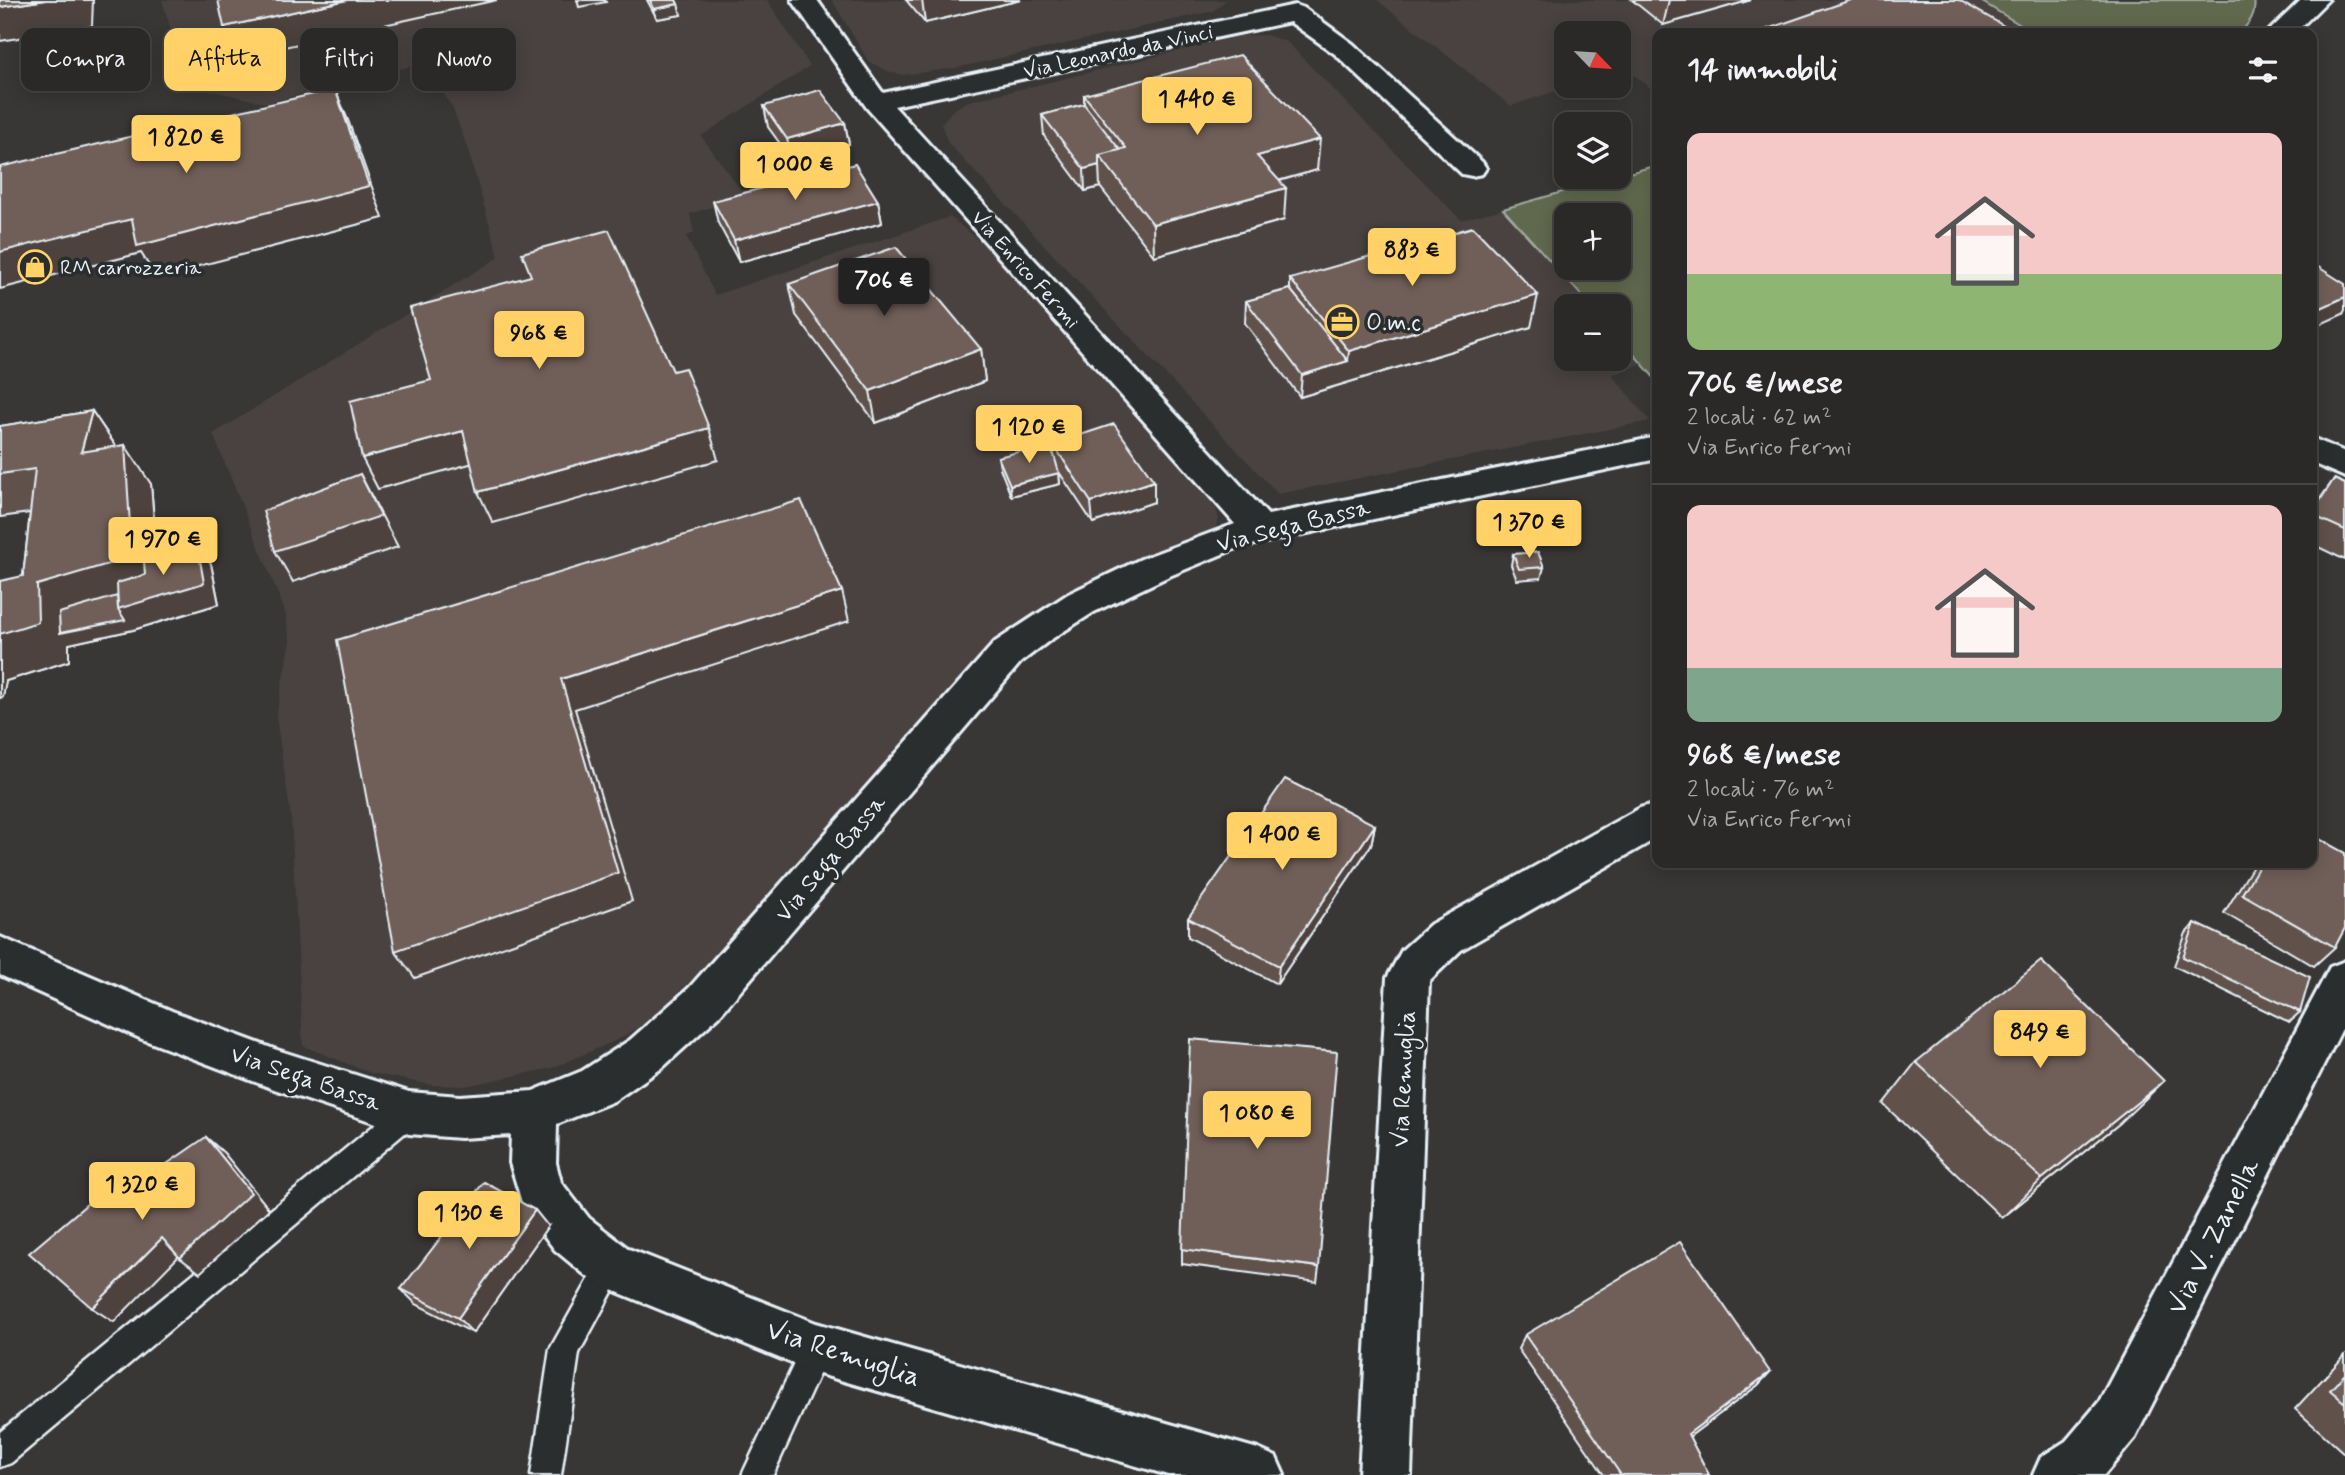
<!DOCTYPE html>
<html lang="it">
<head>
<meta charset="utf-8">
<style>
  :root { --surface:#2a2928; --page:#323130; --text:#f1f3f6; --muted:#a5a6a8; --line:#464545; --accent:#ffd166 }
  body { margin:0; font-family:Mynerve,sans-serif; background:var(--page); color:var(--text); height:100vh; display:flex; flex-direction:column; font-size:26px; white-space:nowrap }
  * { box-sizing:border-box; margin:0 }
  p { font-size:23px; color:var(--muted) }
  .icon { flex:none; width:38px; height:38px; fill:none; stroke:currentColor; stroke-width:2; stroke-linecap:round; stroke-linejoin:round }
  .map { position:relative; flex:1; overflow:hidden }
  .side { position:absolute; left:1652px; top:28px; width:665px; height:840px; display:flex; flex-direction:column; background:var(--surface); border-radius:14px; box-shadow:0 4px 18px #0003,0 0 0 2px var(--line) }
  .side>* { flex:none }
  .banner { position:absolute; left:21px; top:28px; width:665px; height:63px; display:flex; gap:14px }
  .needle { width:46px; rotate:115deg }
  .tools { position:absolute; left:1554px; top:21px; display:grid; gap:14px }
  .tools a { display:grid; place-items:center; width:77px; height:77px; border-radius:14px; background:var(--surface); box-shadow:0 4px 18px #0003,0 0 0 2px var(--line); font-size:35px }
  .price { position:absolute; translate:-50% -60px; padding:0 16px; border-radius:7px; background:var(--accent); color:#111; font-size:23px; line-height:46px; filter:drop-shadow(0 2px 4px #0008) }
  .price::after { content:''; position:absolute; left:50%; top:42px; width:21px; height:16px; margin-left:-10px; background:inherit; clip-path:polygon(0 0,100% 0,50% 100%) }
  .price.current { background:#222; color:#fff }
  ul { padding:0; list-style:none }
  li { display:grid; align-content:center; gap:14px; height:371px; padding:0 35px }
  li+li { border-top:2px solid var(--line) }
  li span { display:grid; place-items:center; height:217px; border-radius:14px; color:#555 }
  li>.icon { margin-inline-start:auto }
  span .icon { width:126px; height:126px; fill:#fffc; stroke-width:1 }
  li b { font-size:30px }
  h2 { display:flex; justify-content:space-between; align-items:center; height:84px; padding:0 35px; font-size:30px }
  .tag { padding:0 24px; border-radius:14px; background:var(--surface); box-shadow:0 4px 18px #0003,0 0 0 2px var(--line); font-size:24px; line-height:63px }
  .tag.current { background:var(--accent); color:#111 }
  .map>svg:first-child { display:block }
  .built { fill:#494340 }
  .green { fill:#60684e; stroke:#a4aca3; stroke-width:2; fill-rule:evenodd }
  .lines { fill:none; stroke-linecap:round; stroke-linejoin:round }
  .lane-casing { stroke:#e8f1f8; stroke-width:5 }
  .street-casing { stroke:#e8f1f8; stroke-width:6 }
  .lane { fill:#2a2d2e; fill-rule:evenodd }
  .street { fill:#2a2d2e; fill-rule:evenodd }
  .wall { fill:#60514c; stroke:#e8f1f8; stroke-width:2 }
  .shaded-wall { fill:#4e423e; stroke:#e8f1f8; stroke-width:2 }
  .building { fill:#705e58; stroke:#e8f1f8; stroke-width:2 }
  .labels { text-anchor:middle; stroke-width:7; stroke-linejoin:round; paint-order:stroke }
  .far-street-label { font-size:21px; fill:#e8f1f8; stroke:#2a2d2e }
  .far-poi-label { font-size:21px; fill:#e8f1f8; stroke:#2a2d2e; text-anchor:start }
  .poi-label { font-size:24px; fill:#e8f1f8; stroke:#2a2d2e; text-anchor:start }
  .street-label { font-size:24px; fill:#e8f1f8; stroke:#2a2d2e }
  .near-street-label { font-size:28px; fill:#e8f1f8; stroke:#2a2d2e }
</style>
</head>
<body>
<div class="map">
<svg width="2345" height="1475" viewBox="0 0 2345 1475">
  <rect width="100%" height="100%" fill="#383736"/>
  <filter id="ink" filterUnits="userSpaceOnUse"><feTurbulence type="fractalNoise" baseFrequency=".0143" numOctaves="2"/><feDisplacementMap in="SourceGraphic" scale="14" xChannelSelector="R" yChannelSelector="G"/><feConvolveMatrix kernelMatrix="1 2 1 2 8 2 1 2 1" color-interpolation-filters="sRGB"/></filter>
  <g filter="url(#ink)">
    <g class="built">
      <polygon points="162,0 767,0 810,66 701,136 746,196 690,214 694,233 686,236 715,295 950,217 981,242 1071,338 1167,445 1216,509 1219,519 1214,531 1064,599 1022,624 983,657 808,865 649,1021 619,1039 552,1068 465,1086 432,1085 371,1073 303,1046 291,817 276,717 290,641 285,611 213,434 499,257 467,147 453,109 432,73 436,60 265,103 188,85"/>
      <polygon points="832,0 1226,0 1213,11 1147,26 955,68 903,75 888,71 869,62"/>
      <polygon points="1377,0 1979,0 2034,33 1657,33 1657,93 1625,68 1619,69 1619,33 1566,33 1566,86 1571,86 1511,106"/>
      <polygon points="1266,35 1287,42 1461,220 1503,209 1591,306 1566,306 1566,359 1619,359 1619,337 1643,363 1612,375 1650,421 1278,494 948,143 941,124 952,111 966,102 1240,36"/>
    </g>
    <g class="green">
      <path d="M 1979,0 L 2254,0 C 2257,14 2249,23 2240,33 L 2034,33 Z"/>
      <path d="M 1657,165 L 1657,381 L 1619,337 L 1619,306 L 1591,306 L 1503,209 ZM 1566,215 L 1619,215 L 1619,268 L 1566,268 Z"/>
    </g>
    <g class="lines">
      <defs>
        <g id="lane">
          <polygon points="409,1101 418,1104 422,1113 418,1122 11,1463 0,1467 0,1432 400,1104"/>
          <polygon points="612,1252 622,1256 626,1266 579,1353 561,1475 531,1475 550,1349 602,1256"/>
          <polygon points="816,1333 826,1338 831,1348 773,1475 742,1475 806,1338"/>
        </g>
        <g id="street">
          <polygon points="792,0 817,0 883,93 1295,5 1304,8 1353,44 1482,162 1486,168 1482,174 1472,176 1462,174 1335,54 1290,22 894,106 1268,515 1657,437 1657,459 1237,548 1167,577 1094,612 1050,640 1021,662 719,1016 662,1068 614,1101 557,1124 556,1163 561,1182 589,1218 629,1249 816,1323 1258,1449 1276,1457 1284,1475 1168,1475 816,1373 595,1283 555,1250 524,1209 510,1163 511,1135 460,1138 409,1134 274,1089 142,1039 0,975 0,937 172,1011 274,1049 409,1092 460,1096 533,1091 582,1071 630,1040 689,988 995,642 1068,594 1141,559 1235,524 867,108"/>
          <polygon points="2301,0 2328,0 2295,33 2267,33"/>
          <polygon points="2312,438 2345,452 2345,477 2312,463"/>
          <polygon points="1654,804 1657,805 1657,838 1461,950 1429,981 1411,1475 1359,1475 1387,978 1402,950 1431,924 1640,808"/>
          <polygon points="2345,961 2345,1023 2135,1438 2104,1475 2033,1475 2041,1457 2066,1441 2099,1402 2330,967"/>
        </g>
      </defs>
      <use href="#lane" class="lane-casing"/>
      <use href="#street" class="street-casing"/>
      <use href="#lane" class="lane"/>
      <use href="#street" class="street"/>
    </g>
    <g class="wall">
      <polygon points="647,0 676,0 681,15 657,19"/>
      <polygon points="906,0 1021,0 925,23"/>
      <polygon points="1632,0 1751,0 1663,25"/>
      <polygon points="1084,95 1317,170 1279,181 1284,220 1154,256 1100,187 1085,191 1044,136 1042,115 1084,104"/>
      <polygon points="764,106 845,123 849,144 792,160 768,127"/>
      <polygon points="713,201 878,201 882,223 739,262 718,223"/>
      <polygon points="1290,279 1531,327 1300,397 1245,323 1246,301 1290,289"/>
      <polygon points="789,284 981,349 985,381 876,423 796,315"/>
      <polygon points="92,411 116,446 151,484 157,556 211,564 219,604 133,630 69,644 69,661 6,681 3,697 23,576 30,513 0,517 0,426"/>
      <polygon points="1053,444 1154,481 1154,502 1093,523 1059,472 1060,484 1011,496 1000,468 998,457 1054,455"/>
      <polygon points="2334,479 2345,484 2345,560 2312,544 2312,510"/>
      <polygon points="1513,554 1544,567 1541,578 1517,580 1511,565"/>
      <polygon points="1375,825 1371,845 1277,984 1188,937 1188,918"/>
      <polygon points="2255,863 2312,863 2335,947 2314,966 2224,913"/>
      <polygon points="2195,923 2300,1012 2289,1022 2174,966 2186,933"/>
      <polygon points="1916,1062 2120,1123 2002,1218 1883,1104"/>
      <polygon points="548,1226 473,1333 416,1304 401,1289"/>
      <polygon points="1182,1249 1319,1267 1317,1282 1182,1264"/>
      <polygon points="1525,1335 1770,1372 1758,1385 1689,1437 1709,1475 1604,1475 1518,1349"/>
      <polygon points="2345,1355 2345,1454 2295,1409"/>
    </g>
    <g class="shaded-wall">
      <polygon points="46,0 93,0 92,26 0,41 0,7"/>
      <polygon points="347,0 497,0 239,57 224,27"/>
      <polygon points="577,0 605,0 606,2 579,7"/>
      <polygon points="922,0 1021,0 925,23"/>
      <polygon points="1669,0 1751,0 1663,25"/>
      <polygon points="678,4 681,15 657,19 654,9"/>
      <polygon points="335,89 348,120 383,218 156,277 141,253 0,289 0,252"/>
      <polygon points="845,123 849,144 792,160 787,139"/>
      <polygon points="1320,139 1317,170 1256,187 1257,156"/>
      <polygon points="1099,165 1100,187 1085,191 1084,169"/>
      <polygon points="1286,188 1284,220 1154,256 1153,224"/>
      <polygon points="878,201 882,223 739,262 734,240"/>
      <polygon points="1538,295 1531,327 1300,397 1302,375 1348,361 1349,351"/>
      <polygon points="2345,297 2345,310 2343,314 2312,328 2312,312"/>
      <polygon points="981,349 985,381 876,423 870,391"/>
      <polygon points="92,411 119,451 81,452"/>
      <polygon points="709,428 718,460 493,523 478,492"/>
      <polygon points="463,431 477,462 378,489 362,458"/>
      <polygon points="125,445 151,484 160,596 197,543 211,564 219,604 133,630 69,644 69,661 6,681 3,697 0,698 0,634 37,585"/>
      <polygon points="1059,473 1060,484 1011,496 1010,485"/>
      <polygon points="360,474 398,547 293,582 275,551"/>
      <polygon points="1154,481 1154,502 1093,523 1091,502"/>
      <polygon points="842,591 849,621 575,709 632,901 415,978 395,951 561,679"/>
      <polygon points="1375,825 1371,845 1277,984 1279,966"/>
      <polygon points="2164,1081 2120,1123 2002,1218 2042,1179"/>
      <polygon points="206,1137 224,1153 269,1209 200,1273 180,1258"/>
      <polygon points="535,1210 548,1226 473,1333 458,1318"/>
      <polygon points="162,1238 182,1253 114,1322 92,1308"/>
      <polygon points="1770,1372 1758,1385 1677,1446 1688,1434"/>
    </g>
    <g class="building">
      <polygon points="0,0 46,0 0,7"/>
      <polygon points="218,0 347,0 224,27"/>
      <polygon points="650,0 676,0 678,4 654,9"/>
      <polygon points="1851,0 1959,0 2016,33 1756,33"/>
      <polygon points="1240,55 1320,139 1257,156 1286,188 1153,224 1099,155 1126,148 1084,95"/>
      <polygon points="335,89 369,186 137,246 132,219 0,252 0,167"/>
      <polygon points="820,90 845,123 787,139 764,106"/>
      <polygon points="1084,104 1120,150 1099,155 1099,165 1084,169 1042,115"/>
      <polygon points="855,164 878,201 734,240 713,201"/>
      <polygon points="1473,227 1538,295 1349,351 1290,279"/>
      <polygon points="609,230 673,371 685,368 709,428 478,492 463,431 362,458 350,401 431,380 410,308 531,276 522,253"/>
      <polygon points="896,247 981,349 870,391 789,284"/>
      <polygon points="2312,263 2345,284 2345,297 2312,312"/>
      <polygon points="1290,289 1348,361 1302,375 1246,301"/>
      <polygon points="92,411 81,452 125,445 132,557 37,585 38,622 0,634 0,581 23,576 35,469 0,474 0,426"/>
      <polygon points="1114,424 1154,481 1091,502 1053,444"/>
      <polygon points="1046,445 1054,455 1059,473 1010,485 998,457"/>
      <polygon points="360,474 381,516 275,551 263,511"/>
      <polygon points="2334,479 2345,484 2345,530 2312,515 2312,513"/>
      <polygon points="801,500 842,591 561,679 618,873 395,951 337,640"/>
      <polygon points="197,543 204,583 118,609 117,583 145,575 144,561"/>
      <polygon points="1538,552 1544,567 1519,569 1513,554"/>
      <polygon points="117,596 118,609 125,620 60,633 59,613"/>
      <polygon points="1285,779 1375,825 1279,966 1188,918"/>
      <polygon points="2312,835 2345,853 2345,928 2335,947 2242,894 2261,863 2312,863"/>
      <polygon points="2195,923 2310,977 2300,1012 2183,957"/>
      <polygon points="2041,961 2164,1081 2042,1179 1916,1062"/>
      <polygon points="1190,1039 1337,1052 1319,1267 1182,1249"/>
      <polygon points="206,1137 251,1193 180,1258 162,1238 92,1308 29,1253 99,1194 113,1201"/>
      <polygon points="484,1182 535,1210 458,1318 401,1289"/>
      <polygon points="1680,1242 1770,1372 1688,1434 1709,1475 1621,1475 1525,1335"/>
      <polygon points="2345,1374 2345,1403 2330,1390"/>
    </g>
  </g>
  <defs>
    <symbol id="shop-ring" viewBox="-11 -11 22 22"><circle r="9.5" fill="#2a2d2e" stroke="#ffd166" stroke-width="1.5"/><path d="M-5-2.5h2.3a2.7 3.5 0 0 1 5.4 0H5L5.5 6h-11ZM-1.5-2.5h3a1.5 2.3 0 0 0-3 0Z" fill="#ffd166"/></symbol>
    <symbol id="office-ring" viewBox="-11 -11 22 22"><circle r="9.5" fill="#2a2d2e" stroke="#ffd166" stroke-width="1.5"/><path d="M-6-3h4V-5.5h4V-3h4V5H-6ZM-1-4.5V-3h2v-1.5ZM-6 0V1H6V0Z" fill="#ffd166"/></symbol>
  </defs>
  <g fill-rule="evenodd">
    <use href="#shop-ring" x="16" y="248" width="38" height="38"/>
    <use href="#office-ring" x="1323" y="303" width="38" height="38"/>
  </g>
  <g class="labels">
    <g class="far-street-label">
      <text transform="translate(1118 51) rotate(-12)" y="7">Via Leonardo da Vinci</text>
      <text transform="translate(1026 269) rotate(48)" y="7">Via Enrico Fermi</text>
    </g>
    <g class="far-poi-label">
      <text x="60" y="274">RM carrozzeria</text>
    </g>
    <g class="poi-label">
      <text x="1366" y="330">O.m.c</text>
    </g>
    <g class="street-label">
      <text transform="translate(1293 525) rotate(-14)" y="8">Via Sega Bassa</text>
      <text transform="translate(830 858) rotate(-50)" y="8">Via Sega Bassa</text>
      <text transform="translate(306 1078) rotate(19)" y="8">Via Sega Bassa</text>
      <text transform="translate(1403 1079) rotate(-87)" y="8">Via Remuglia</text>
    </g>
    <g class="near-street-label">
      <text transform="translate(2212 1236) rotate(-63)" y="10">Via V. Zanella</text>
      <text transform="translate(844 1352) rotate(18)" y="10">Via Remuglia</text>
    </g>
  </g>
</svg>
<div class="tools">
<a><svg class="needle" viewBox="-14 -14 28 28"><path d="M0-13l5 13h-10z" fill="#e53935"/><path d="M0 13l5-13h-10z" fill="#a5a6a8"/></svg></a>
<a><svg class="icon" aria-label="layers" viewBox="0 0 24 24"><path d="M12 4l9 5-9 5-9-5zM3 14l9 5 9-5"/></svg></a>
<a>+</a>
<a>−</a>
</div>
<b class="price" style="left:1197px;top:137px">1 440 €</b>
<b class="price" style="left:186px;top:175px">1 820 €</b>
<b class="price" style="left:795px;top:202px">1 000 €</b>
<b class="price" style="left:1412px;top:288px">883 €</b>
<b class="price current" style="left:884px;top:318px">706 €</b>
<b class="price" style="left:539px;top:371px">968 €</b>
<b class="price" style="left:1029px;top:465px">1 120 €</b>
<b class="price" style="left:1529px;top:560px">1 370 €</b>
<b class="price" style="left:163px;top:577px">1 970 €</b>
<b class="price" style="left:1282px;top:872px">1 400 €</b>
<b class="price" style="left:2040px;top:1070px">849 €</b>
<b class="price" style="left:1257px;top:1151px">1 080 €</b>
<b class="price" style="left:142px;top:1222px">1 320 €</b>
<b class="price" style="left:469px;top:1251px">1 130 €</b>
<div class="banner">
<a class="tag">Compra</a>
<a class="tag current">Affitta</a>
<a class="tag">Filtri</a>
<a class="tag">Nuovo</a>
</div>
<section class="side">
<h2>14 immobili<svg class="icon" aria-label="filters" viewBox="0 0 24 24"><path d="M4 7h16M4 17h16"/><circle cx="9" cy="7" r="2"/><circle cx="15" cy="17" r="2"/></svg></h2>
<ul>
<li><span style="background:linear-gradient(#f6c9c9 65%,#8fb573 0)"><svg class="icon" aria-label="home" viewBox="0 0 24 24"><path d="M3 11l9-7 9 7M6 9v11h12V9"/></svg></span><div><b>706 €/mese</b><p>2 locali · 62 m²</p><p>Via Enrico Fermi</p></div></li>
<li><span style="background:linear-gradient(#f6c9c9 75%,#7fa58c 0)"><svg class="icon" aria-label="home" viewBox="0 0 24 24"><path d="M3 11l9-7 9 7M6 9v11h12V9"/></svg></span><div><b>968 €/mese</b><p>2 locali · 76 m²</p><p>Via Enrico Fermi</p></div></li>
</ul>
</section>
</div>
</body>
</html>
